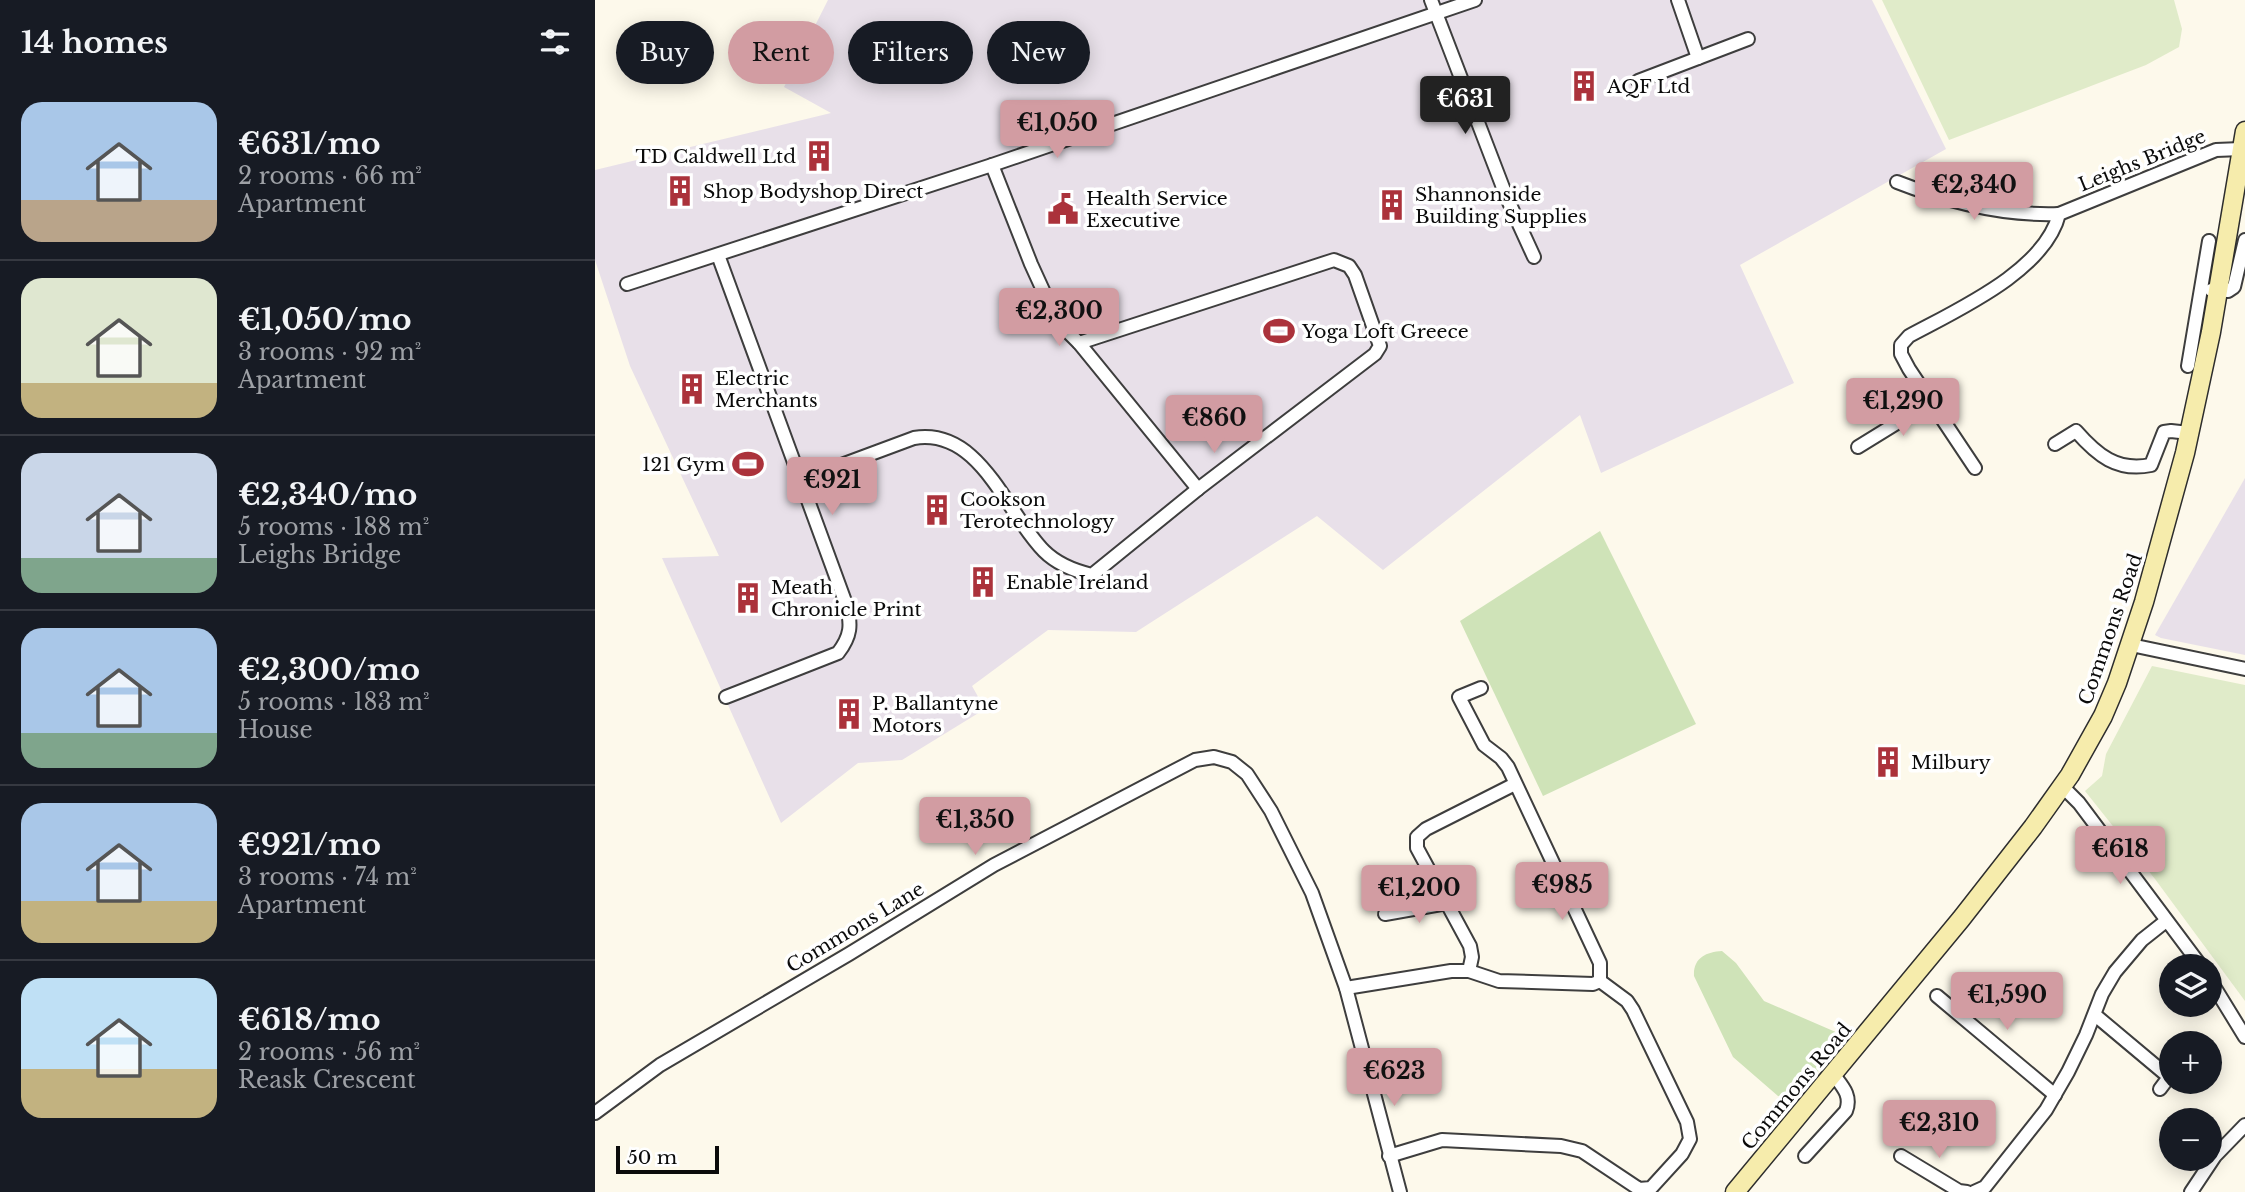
<!DOCTYPE html>
<html lang="en">
<head>
<meta charset="utf-8">
<style>
  :root { --surface:#171b24; --page:#20242c; --text:#f1f3f6; --muted:#9ea1a6; --line:#363941; --accent:#d29ca2 }
  body { margin:0; font-family:"Libre Baskerville",serif; background:var(--page); color:var(--text); height:100vh; display:flex; flex-direction:column; font-size:26px; white-space:nowrap }
  * { box-sizing:border-box; margin:0 }
  p { font-size:23px; color:var(--muted) }
  .icon { flex:none; width:38px; height:38px; fill:none; stroke:currentColor; stroke-width:2; stroke-linecap:round; stroke-linejoin:round }
  .map { position:relative; flex:1; overflow:hidden }
  .sheet { display:flex; flex-direction:column; background:var(--surface); width:595px }
  .sheet>* { flex:none }
  .hud { position:absolute; left:21px; top:21px; width:665px; height:63px; display:flex; gap:14px }
  .tools { position:absolute; left:1564px; top:954px; display:grid; gap:14px }
  .tools a { display:grid; place-items:center; width:63px; height:63px; border-radius:50%; background:var(--surface); box-shadow:0 4px 18px #0003; font-size:35px }
  .scale { position:absolute; left:21px; bottom:18px; width:103px; box-sizing:border-box; padding-left:7px; border:4px solid #0b0b0b; border-top:0; font-size:19px; line-height:24px; white-space:nowrap; color:#0b0b0b; -webkit-text-stroke:5px #fff; paint-order:stroke }
  .price { position:absolute; translate:-50% -60px; padding:0 16px; border-radius:7px; background:var(--accent); color:#111; font-size:23px; line-height:46px; filter:drop-shadow(0 2px 4px #0008) }
  .price::after { content:''; position:absolute; left:50%; top:42px; width:21px; height:16px; margin-left:-10px; background:inherit; clip-path:polygon(0 0,100% 0,50% 100%) }
  .price.active { background:#222; color:#fff }
  ul { padding:0; list-style:none }
  li { display:flex; align-items:center; gap:21px; height:175px; padding:0 21px }
  li+li { border-top:2px solid var(--line) }
  li span { display:grid; place-items:center; flex:none; width:196px; height:140px; border-radius:21px; color:#555 }
  li>.icon { margin-inline-start:auto }
  span .icon { width:84px; height:84px; fill:#fffc; stroke-width:1 }
  li b { font-size:30px }
  h2 { display:flex; justify-content:space-between; align-items:center; height:84px; padding:0 21px; font-size:30px }
  .tag { padding:0 24px; border-radius:32px; background:var(--surface); box-shadow:0 4px 18px #0003; font-size:24px; line-height:63px }
  .tag.active { background:var(--accent); color:#111 }
  main { display:flex; flex:1; min-height:0 }
  .map>svg:first-child { display:block }
  .industrial { fill:#e8e0e9 }
  .green { fill:#cfe3b8 }
  .pitch { fill:#e0ebc9 }
  .lines { fill:none; stroke-linecap:round; stroke-linejoin:round }
  .street-casing { stroke:#3e3e3e; stroke-width:16 }
  .secondary-casing { stroke:#2d2d2d; stroke-width:21 }
  .street { stroke:#fff; stroke-width:12 }
  .secondary { stroke:#f6ecac; stroke-width:18 }
  .labels { text-anchor:middle; stroke-width:7; stroke-linejoin:round; paint-order:stroke }
  .poi-label { font-size:19px; fill:#0b0b0b; stroke:#fff; text-anchor:start }
  .street-label { font-size:19px; fill:#0b0b0b; stroke:#fff }
</style>
</head>
<body>
<main>
<section class="sheet">
<h2>14 homes<svg class="icon" aria-label="filters" viewBox="0 0 24 24"><path d="M4 7h16M4 17h16"/><circle cx="9" cy="7" r="2"/><circle cx="15" cy="17" r="2"/></svg></h2>
<ul>
<li><span style="background:linear-gradient(#a9c7e8 70%,#b9a48a 0)"><svg class="icon" aria-label="home" viewBox="0 0 24 24"><path d="M3 11l9-7 9 7M6 9v11h12V9"/></svg></span><div><b>€631/mo</b><p>2 rooms · 66 m²</p><p>Apartment</p></div></li>
<li><span style="background:linear-gradient(#dfe7d0 75%,#c2b280 0)"><svg class="icon" aria-label="home" viewBox="0 0 24 24"><path d="M3 11l9-7 9 7M6 9v11h12V9"/></svg></span><div><b>€1,050/mo</b><p>3 rooms · 92 m²</p><p>Apartment</p></div></li>
<li><span style="background:linear-gradient(#c9d6e8 75%,#7fa58c 0)"><svg class="icon" aria-label="home" viewBox="0 0 24 24"><path d="M3 11l9-7 9 7M6 9v11h12V9"/></svg></span><div><b>€2,340/mo</b><p>5 rooms · 188 m²</p><p>Leighs Bridge</p></div></li>
<li><span style="background:linear-gradient(#a9c7e8 75%,#7fa58c 0)"><svg class="icon" aria-label="home" viewBox="0 0 24 24"><path d="M3 11l9-7 9 7M6 9v11h12V9"/></svg></span><div><b>€2,300/mo</b><p>5 rooms · 183 m²</p><p>House</p></div></li>
<li><span style="background:linear-gradient(#a9c7e8 70%,#c2b280 0)"><svg class="icon" aria-label="home" viewBox="0 0 24 24"><path d="M3 11l9-7 9 7M6 9v11h12V9"/></svg></span><div><b>€921/mo</b><p>3 rooms · 74 m²</p><p>Apartment</p></div></li>
<li><span style="background:linear-gradient(#bfe0f5 65%,#c2b280 0)"><svg class="icon" aria-label="home" viewBox="0 0 24 24"><path d="M3 11l9-7 9 7M6 9v11h12V9"/></svg></span><div><b>€618/mo</b><p>2 rooms · 56 m²</p><p>Reask Crescent</p></div></li>
</ul>
</section>
<div class="map">
<svg width="1650" height="1192" viewBox="0 0 1650 1192">
  <rect width="100%" height="100%" fill="#fdf9eb"/>
  <g class="industrial">
    <polygon points="233,0 1277,0 1351,149 1145,265 1199,383 1006,473 985,415 788,570 722,516 541,632 453,630 377,686 390,709 307,760 263,763 186,823 67,558 124,556 35,366 0,260 0,170 236,113 189,87"/>
    <polygon points="1650,478 1650,655 1566,638 1560,635"/>
  </g>
  <g class="green">
    <polygon points="1005,531 1101,724 948,796 865,621"/>
    <path d="M 1127,951 L 1141,963 L 1169,1001 L 1243,1033 L 1245,1045 L 1201,1098 L 1183,1096 L 1138,1057 L 1099,976 C 1098,958 1111,952 1127,951 Z"/>
  </g>
  <g class="pitch">
    <polygon points="1287,0 1579,0 1587,29 1584,47 1551,65 1354,140"/>
    <polygon points="1557,666 1650,685 1650,1001 1560,879 1490,791 1507,776 1511,754"/>
  </g>
  <g class="lines">
    <defs>
      <g id="street">
        <polyline points="836,0 912,198 939,257"/>
        <polyline points="1083,0 1103,58"/>
        <polyline points="1043,81 1153,39"/>
        <polyline points="397,165 436,264 462,321 484,343 603,489"/>
        <path d="M 1302,182 C 1353,202 1409,216 1464,214"/>
        <path d="M 123,255 L 251,604 C 257,625 256,636 243,653 L 131,697"/>
        <polyline points="32,284 397,165 880,0"/>
        <polyline points="1616,290 1633,291 1639,287 1650,240"/>
        <polyline points="1593,366 1614,241"/>
        <path d="M 1460,444 L 1481,431 C 1502,455 1522,472 1556,465 L 1569,432 L 1576,431 L 1594,433"/>
        <polyline points="1263,447 1336,402"/>
        <path d="M 1380,468 L 1314,369 L 1306,354 L 1306,345 L 1314,336 C 1362,310 1450,271 1464,214 L 1621,150 L 1646,149"/>
        <path d="M 206,480 L 319,438 C 385,427 411,513 449,551 C 462,564 480,571 497,575 L 603,489 L 780,354 L 785,346 L 760,275 L 754,266 L 739,260 L 484,343"/>
        <polyline points="1536,645 1650,669"/>
        <polyline points="1467,786 1484,803 1606,966"/>
        <polyline points="790,914 852,903"/>
        <polyline points="874,971 877,957 875,946 822,848 822,837 831,829 920,784"/>
        <polyline points="1615,980 1650,1037"/>
        <polyline points="751,988 856,971 874,971 904,981 998,984 1005,981"/>
        <polyline points="1342,996 1460,1095"/>
        <polyline points="1500,1015 1574,1077 1565,1089"/>
        <polyline points="0,1113 65,1065 254,954 399,865 600,760 619,757 637,762 652,774 676,811 717,893 751,988 805,1192"/>
        <polyline points="794,1156 847,1140 966,1146 987,1151 1044,1189 1056,1188 1087,1154 1095,1139 1092,1122 1038,1010 1032,1001 1005,981 1005,963 913,767 906,758 889,745 864,697 886,688"/>
        <path d="M 1210,1156 L 1251,1111 C 1257,1095 1247,1086 1238,1074"/>
        <polyline points="1306,1156 1364,1191 1372,1192"/>
        <polyline points="1379,1192 1390,1187 1451,1110 1473,1072 1491,1035 1507,994 1520,972 1547,940 1571,921"/>
        <polyline points="1596,1192 1620,1156 1650,1125"/>
      </g>
      <polyline id="secondary" points="1140,1192 1366,919 1438,827 1475,775 1508,716 1522,683 1549,602 1590,453 1616,332 1650,131"/>
    </defs>
    <use href="#street" class="street-casing"/>
    <use href="#secondary" class="secondary-casing"/>
    <use href="#street" class="street"/>
    <use href="#secondary" class="secondary"/>
  </g>
  <defs>
    <symbol id="building-bare" viewBox="-9 -9 18 18"><path d="M-4-6H4V6H1V3H-1V6H-4ZM-2.5-4.3h1.7v1.8h-1.7ZM.8-4.3h1.7v1.8H.8ZM-2.5-1h1.7V.8h-1.7ZM.8-1h1.7V.8H.8Z" fill="#ab323b" stroke="#fff" stroke-width="2.5" paint-order="stroke"/></symbol>
    <symbol id="civic-bare" viewBox="-9 -9 18 18"><path d="M-.6-6.5H3V-4.5H.6V-3L4-1V1h2V6H-6V1h2V-1L-.6-3ZM-1.2 2.5V6h2.4V2.5Z" fill="#ab323b" stroke="#fff" stroke-width="2.5" paint-order="stroke"/></symbol>
    <symbol id="stadium-bare" viewBox="-9 -9 18 18"><path d="M0-5a6.5 5 0 1 0 0 10a6.5 5 0 1 0 0-10ZM-3.5-1.8h7v3.6h-7Z" fill="#ab323b" stroke="#fff" stroke-width="2.5" paint-order="stroke"/></symbol>
  </defs>
  <g fill-rule="evenodd">
    <use href="#building-bare" x="967" y="64" width="44" height="44"/>
    <use href="#building-bare" x="202" y="134" width="44" height="44"/>
    <use href="#building-bare" x="63" y="169" width="44" height="44"/>
    <use href="#building-bare" x="775" y="183" width="44" height="44"/>
    <use href="#civic-bare" x="446" y="187" width="44" height="44"/>
    <use href="#stadium-bare" x="662" y="309" width="44" height="44"/>
    <use href="#building-bare" x="75" y="367" width="44" height="44"/>
    <use href="#stadium-bare" x="131" y="442" width="44" height="44"/>
    <use href="#building-bare" x="320" y="488" width="44" height="44"/>
    <use href="#building-bare" x="366" y="560" width="44" height="44"/>
    <use href="#building-bare" x="131" y="576" width="44" height="44"/>
    <use href="#building-bare" x="232" y="692" width="44" height="44"/>
    <use href="#building-bare" x="1271" y="740" width="44" height="44"/>
  </g>
  <g class="labels">
    <g class="poi-label">
      <text x="1012" y="93">AQF Ltd</text>
      <text x="201" y="163" text-anchor="end">TD Caldwell Ltd</text>
      <text x="108" y="198">Shop Bodyshop Direct</text>
      <text x="820" y="201">Shannonside<tspan x="820" dy="22">Building Supplies</tspan></text>
      <text x="491" y="205">Health Service<tspan x="491" dy="22">Executive</tspan></text>
      <text x="707" y="338">Yoga Loft Greece</text>
      <text x="120" y="385">Electric<tspan x="120" dy="22">Merchants</tspan></text>
      <text x="130" y="471" text-anchor="end">121 Gym</text>
      <text x="365" y="506">Cookson<tspan x="365" dy="22">Terotechnology</tspan></text>
      <text x="411" y="589">Enable Ireland</text>
      <text x="176" y="594">Meath<tspan x="176" dy="22">Chronicle Print</tspan></text>
      <text x="277" y="710">P. Ballantyne<tspan x="277" dy="22">Motors</tspan></text>
      <text x="1316" y="769">Milbury</text>
    </g>
    <g class="street-label">
      <text transform="translate(1547 160) rotate(-22)" y="7">Leighs Bridge</text>
      <text transform="translate(1515 629) rotate(-71)" y="7">Commons Road</text>
      <text transform="translate(260 927) rotate(-31)" y="7">Commons Lane</text>
      <text transform="translate(1201 1086) rotate(-50)" y="7">Commons Road</text>
    </g>
  </g>
</svg>
<div class="tools">
<a><svg class="icon" aria-label="layers" viewBox="0 0 24 24"><path d="M12 4l9 5-9 5-9-5zM3 14l9 5 9-5"/></svg></a>
<a>+</a>
<a>−</a>
</div>
<div class="scale">50 m</div>
<b class="price active" style="left:870px;top:136px">€631</b>
<b class="price" style="left:462px;top:160px">€1,050</b>
<b class="price" style="left:1379px;top:222px">€2,340</b>
<b class="price" style="left:464px;top:348px">€2,300</b>
<b class="price" style="left:1308px;top:438px">€1,290</b>
<b class="price" style="left:619px;top:455px">€860</b>
<b class="price" style="left:237px;top:517px">€921</b>
<b class="price" style="left:380px;top:857px">€1,350</b>
<b class="price" style="left:1525px;top:886px">€618</b>
<b class="price" style="left:967px;top:922px">€985</b>
<b class="price" style="left:824px;top:925px">€1,200</b>
<b class="price" style="left:1412px;top:1032px">€1,590</b>
<b class="price" style="left:799px;top:1108px">€623</b>
<b class="price" style="left:1344px;top:1160px">€2,310</b>
<div class="hud">
<a class="tag">Buy</a>
<a class="tag active">Rent</a>
<a class="tag">Filters</a>
<a class="tag">New</a>
</div>
</div>
</main>
</body>
</html>
